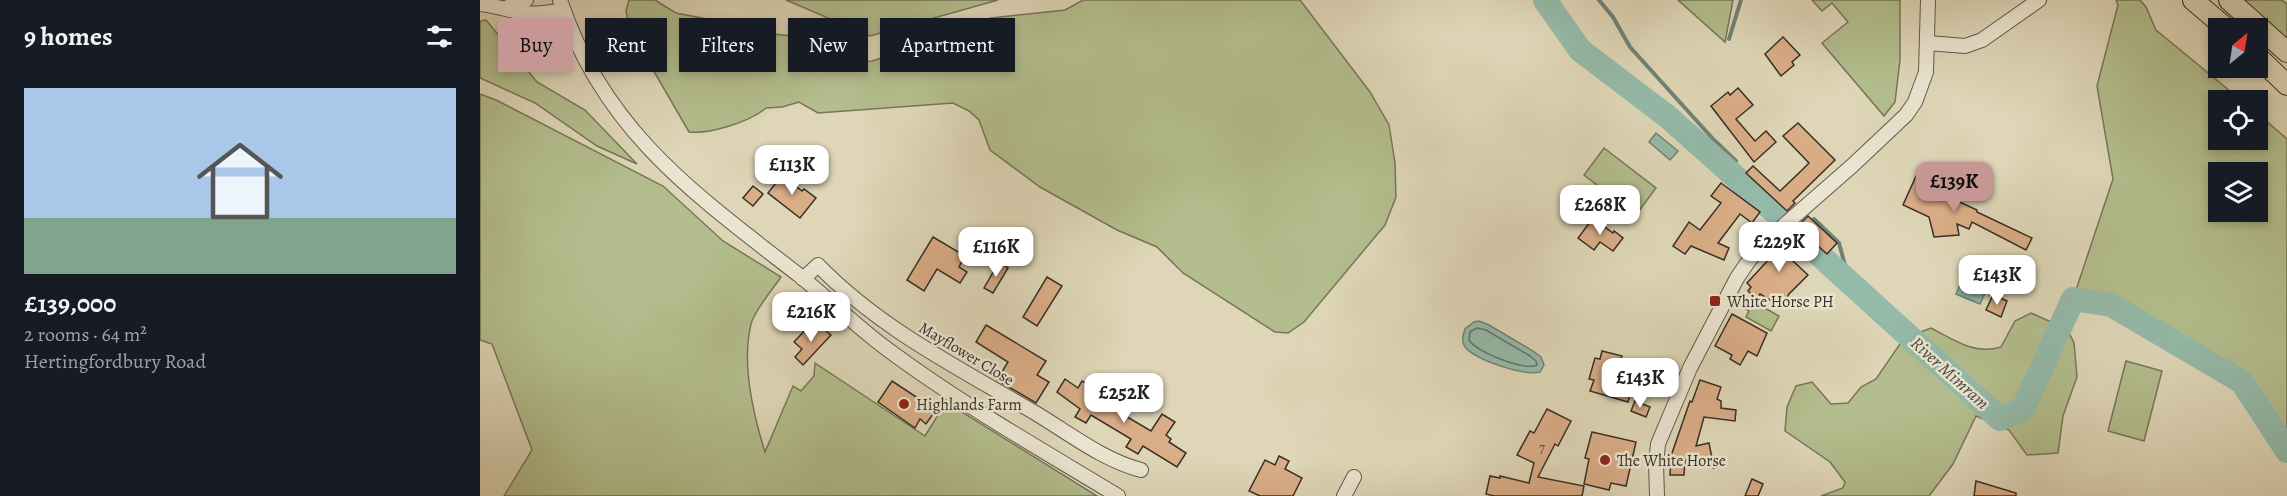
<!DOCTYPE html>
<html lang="en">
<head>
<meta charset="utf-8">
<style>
  :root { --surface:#171b24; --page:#242831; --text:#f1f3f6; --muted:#9ea1a6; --accent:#c59692 }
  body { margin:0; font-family:Alegreya,serif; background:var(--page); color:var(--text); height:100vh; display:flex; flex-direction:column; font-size:22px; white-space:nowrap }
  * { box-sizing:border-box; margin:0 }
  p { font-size:20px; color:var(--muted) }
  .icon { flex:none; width:33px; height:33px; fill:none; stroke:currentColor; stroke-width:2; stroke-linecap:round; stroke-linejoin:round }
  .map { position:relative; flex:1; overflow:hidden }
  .side { display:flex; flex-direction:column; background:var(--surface); width:480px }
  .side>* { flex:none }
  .guide { position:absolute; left:18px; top:18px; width:570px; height:54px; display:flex; gap:12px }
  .needle { width:39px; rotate:30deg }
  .tools { position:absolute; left:1728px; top:18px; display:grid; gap:12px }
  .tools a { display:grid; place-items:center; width:60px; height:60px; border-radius:0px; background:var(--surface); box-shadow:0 3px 9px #0003; font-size:30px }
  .price { position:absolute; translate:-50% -51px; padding:0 14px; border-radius:12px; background:#fff; color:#222; font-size:20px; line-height:39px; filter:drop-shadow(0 2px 3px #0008) }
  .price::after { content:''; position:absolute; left:50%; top:36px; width:18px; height:14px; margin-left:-9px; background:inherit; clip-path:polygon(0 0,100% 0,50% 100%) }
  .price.selected { background:var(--accent); color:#111 }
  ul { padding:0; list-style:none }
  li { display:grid; align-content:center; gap:12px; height:318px; padding:0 24px }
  li span { display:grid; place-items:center; height:186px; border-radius:0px; color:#555 }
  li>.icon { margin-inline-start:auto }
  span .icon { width:108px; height:108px; fill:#fffc; stroke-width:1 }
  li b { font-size:26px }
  h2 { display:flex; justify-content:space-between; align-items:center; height:72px; padding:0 24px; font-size:26px }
  .chip { padding:0 21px; border-radius:0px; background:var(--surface); box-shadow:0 3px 9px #0003; font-size:21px; line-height:54px }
  .chip.selected { background:var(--accent); color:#111 }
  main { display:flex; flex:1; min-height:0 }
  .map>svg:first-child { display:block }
  .green { fill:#b3bd8d; stroke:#76765a; stroke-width:1.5; fill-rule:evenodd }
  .water { fill:#94baa9; stroke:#6f8275; stroke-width:1.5 }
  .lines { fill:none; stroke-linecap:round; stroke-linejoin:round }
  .shore { stroke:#667468; stroke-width:1.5 }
  .stream { stroke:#6f8275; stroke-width:4 }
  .river { stroke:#94baa9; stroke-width:24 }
  .building { fill:#d9ad86; stroke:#382f26; stroke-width:1.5 }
  .minor-casing { stroke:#62594a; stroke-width:16 }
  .highway-casing { stroke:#382f26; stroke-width:22 }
  .minor { stroke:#eae4d0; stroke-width:14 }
  .highway { stroke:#ded6b7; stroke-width:20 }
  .poi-dot { fill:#8f2418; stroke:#eae4d0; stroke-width:2 }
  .labels { text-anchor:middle; stroke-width:5; stroke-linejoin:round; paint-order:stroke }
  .number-label { font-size:14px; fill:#604e3e }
  .poi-label { font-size:16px; fill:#382f26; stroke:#eae4d0; text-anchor:start }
  .street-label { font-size:16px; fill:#382f26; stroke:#eae4d0 }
  .water-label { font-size:18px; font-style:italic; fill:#4a4b40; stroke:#eae4d0 }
</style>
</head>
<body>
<main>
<section class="side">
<h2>9 homes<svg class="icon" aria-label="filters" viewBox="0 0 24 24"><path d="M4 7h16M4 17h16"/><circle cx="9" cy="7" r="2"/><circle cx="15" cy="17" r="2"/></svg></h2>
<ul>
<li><span style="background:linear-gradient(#a9c7e8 70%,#7fa58c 0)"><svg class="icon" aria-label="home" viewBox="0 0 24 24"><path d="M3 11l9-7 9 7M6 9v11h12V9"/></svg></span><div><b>£139,000</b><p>2 rooms · 64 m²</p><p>Hertingfordbury Road</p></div></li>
</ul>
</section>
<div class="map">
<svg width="1807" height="496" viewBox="0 0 1807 496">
  <rect width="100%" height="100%" fill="#ded6b7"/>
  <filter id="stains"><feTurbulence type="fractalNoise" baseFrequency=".00333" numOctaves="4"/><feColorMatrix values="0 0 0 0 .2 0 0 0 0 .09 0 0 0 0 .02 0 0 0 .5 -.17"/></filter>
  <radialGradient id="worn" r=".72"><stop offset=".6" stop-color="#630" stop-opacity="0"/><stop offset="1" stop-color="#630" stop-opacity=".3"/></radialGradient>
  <g class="green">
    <path d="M 149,0 L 175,0 L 196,13 L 274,28 L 293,34 L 313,36 L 376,62 L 392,61 L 471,37 L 511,18 L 585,10 L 603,0 L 820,0 L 890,92 L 909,125 L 915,163 L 916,197 L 905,225 L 824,322 L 808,333 L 795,332 L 703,273 L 677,247 L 637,230 L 560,187 L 510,150 L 499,120 L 489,111 L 473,103 L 338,113 L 319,102 L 302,107 L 286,108 C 269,122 231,134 209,132 L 150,30 L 146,11 Z"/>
    <polygon points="306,0 518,0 390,36"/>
    <polygon points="1198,0 1253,0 1245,42"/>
    <polygon points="1332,0 1420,0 1420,60 1415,102 1404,116 1342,43 1368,22 1352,3 1342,11"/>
    <path d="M 1636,0 L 1660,0 L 1666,7 L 1676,30 L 1761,100 L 1738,100 L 1738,140 L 1778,140 L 1778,114 L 1807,139 L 1807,450 L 1762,382 L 1631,305 L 1593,299 L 1633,179 L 1617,86 L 1638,5 ZM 1738,172 L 1778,172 L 1778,212 L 1738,212 Z"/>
    <polygon points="1763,0 1801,0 1807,4 1807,39"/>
    <polygon points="6,20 57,82 105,110 157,164 117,146 55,103 0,78 0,21"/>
    <path d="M 0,94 L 16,100 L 183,186 L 243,241 L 301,277 C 293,289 274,311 271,324 C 261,365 273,414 285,452 L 313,386 L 321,391 L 334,376 L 335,363 L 445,436 L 466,402 L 617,496 L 24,496 L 52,450 L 12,344 L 0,340 Z"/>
    <polygon points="1124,148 1176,188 1156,215 1104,175"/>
    <polygon points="1260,294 1299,316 1291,331 1266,317 1269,311 1255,303"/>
    <path d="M 1551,313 L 1587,329 L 1594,343 L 1597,377 L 1583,416 L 1578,453 L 1547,455 L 1529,430 L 1496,416 L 1473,464 L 1449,496 L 1341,496 L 1363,488 L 1365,482 L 1350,462 L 1305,431 L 1307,407 L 1316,386 L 1332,382 L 1351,404 L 1368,403 L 1381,387 L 1396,379 L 1424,338 L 1451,328 C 1474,340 1494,355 1521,347 L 1535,321 Z"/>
    <polygon points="1646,361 1682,371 1664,441 1628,431"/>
  </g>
  <g class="water">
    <polygon points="1176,133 1198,151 1190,160 1169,142"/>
    <polygon points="1481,283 1505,293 1500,304 1476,294"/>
    <path d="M 999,321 L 1009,325 L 1053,351 L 1061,357 L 1064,365 L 1060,372 C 1043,376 996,360 985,347 C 981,341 983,335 985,329 L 994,322 Z"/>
  </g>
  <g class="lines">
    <path class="shore" d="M 997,328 L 1006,330 L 1050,356 L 1056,361 L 1057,365 C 1044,371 996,352 989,340 L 990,332 Z"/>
    <g class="stream">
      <polyline points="1119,0 1133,17 1150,47 1234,140 1256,161"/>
      <polyline points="1249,39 1261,0"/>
      <polyline points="1334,219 1359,243 1370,284"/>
    </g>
    <g class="river">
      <polyline points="1065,0 1100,50 1188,117 1296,213"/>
      <polyline points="1324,241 1520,419 1543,409 1593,299 1631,305 1762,382 1807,451"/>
    </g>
  </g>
  <g class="building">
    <polygon points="1303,37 1320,55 1312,62 1314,65 1301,76 1285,54"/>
    <polygon points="1258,88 1273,105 1256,119 1275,141 1286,131 1296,142 1274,162 1231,106 1248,92 1250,95"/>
    <polygon points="1318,123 1355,160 1313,201 1315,203 1307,211 1266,173 1273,166 1300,191 1321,171 1329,163 1303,136"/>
    <polygon points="1437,174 1469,189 1467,193 1475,196 1473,199 1497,210 1497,212 1552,238 1546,250 1492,222 1489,229 1477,224 1479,235 1454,237 1449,217 1423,205"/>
    <polygon points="302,175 322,191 324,189 336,198 320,218 288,193"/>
    <polygon points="1241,183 1280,212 1272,223 1260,214 1238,243 1249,248 1244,260 1211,246 1205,254 1193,246 1209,222 1220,230 1241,203 1231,196"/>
    <polygon points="273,186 283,194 273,206 263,198"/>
    <polygon points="1328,216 1357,243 1347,254 1331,240 1334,237 1320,224"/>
    <polygon points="1113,218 1133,233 1134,231 1143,238 1133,251 1120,242 1114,250 1098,238"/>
    <polygon points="1309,233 1326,246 1312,260 1328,275 1309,294 1302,307 1280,294 1276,299 1268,291 1271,287 1267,283 1303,244 1301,241"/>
    <polygon points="453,237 485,256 479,267 487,272 480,283 457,269 444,291 427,280"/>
    <polygon points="519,262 528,268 513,293 504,288"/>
    <polygon points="567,277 582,286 557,326 543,317"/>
    <polygon points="1513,295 1527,301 1521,317 1506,310"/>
    <polygon points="1252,314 1287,333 1277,356 1268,351 1260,365 1250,359 1252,355 1235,346"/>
    <polygon points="506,325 566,361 557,375 569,382 556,403 517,380 528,362 496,342"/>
    <polygon points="340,326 351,335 323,365 315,357 322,349 314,342 328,327 334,333"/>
    <polygon points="1122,351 1142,356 1135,383 1152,388 1148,402 1110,391 1114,380 1109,379 1115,358 1120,359"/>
    <polygon points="585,379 598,388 602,381 612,387 608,394 671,431 682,414 695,422 686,435 691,439 689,442 706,453 697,467 663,446 658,454 646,447 651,439 611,415 606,423 595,417 600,409 577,392"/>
    <polygon points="1220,380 1241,387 1237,399 1241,401 1241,408 1256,410 1255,421 1224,417 1216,446 1229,443 1234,468 1205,460 1204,475 1190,475 1191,456 1210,401 1212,402"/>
    <polygon points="412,381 456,410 446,424 440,419 435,428 398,402"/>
    <polygon points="1155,401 1170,407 1166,417 1151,411"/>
    <polygon points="1067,409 1091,421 1078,446 1075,444 1058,477 1104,486 1102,496 1014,496 1006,494 1010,476 1020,478 1020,476 1049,483 1054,463 1037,455 1050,431 1054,433"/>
    <polygon points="1112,432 1156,442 1146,486 1131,483 1129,490 1104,484 1109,459 1105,458"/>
    <polygon points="799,456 809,461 805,469 822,478 813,496 780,496 769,491 785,460 795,465"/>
    <polygon points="1272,479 1283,484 1278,496 1265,496"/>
    <polygon points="1496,481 1536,493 1536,496 1494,496"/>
  </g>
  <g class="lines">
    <defs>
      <g id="minor">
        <path d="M 80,0 C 124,132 216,195 320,276 C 351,301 379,329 411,352 C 483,405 562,450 638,496"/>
        <path d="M 0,4 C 15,6 29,10 44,13 C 57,15 70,12 83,10"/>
        <polyline points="28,7 46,0"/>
        <polyline points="1448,43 1485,46 1502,40 1559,0"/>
        <path d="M 323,279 L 338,265 C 400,329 481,369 557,414 C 590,434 623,460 661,470"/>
        <polyline points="864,496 874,477"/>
        <polyline points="1177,496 1176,464 1178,444 1210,368 1257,278 1270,259 1301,228 1373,165 1426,115 1435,102 1446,72 1448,0"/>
      </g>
      <g id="highway">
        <polyline points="1713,0 1746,28"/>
        <polyline points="1749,0 1807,52"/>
        <polyline points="1778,57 1807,85"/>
      </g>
    </defs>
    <use href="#minor" class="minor-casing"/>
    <use href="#highway" class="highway-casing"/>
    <use href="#minor" class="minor"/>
    <use href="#highway" class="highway"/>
  </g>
  <g class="poi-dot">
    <rect x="1229" y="295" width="12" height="12" rx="3"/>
    <circle cx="424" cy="404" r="6"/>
    <circle cx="1125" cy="460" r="6"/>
  </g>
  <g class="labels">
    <g class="number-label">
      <text x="1062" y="453">7</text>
    </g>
    <g class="poi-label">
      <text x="1247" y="307">White Horse PH</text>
      <text x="436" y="410">Highlands Farm</text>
      <text x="1137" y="466">The White Horse</text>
    </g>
    <g class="street-label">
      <text transform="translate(487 353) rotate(31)" y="6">Mayflower Close</text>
    </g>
    <g class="water-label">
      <text transform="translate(1470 373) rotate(42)" y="6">River Mimram</text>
    </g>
  </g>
  <rect width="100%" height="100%" filter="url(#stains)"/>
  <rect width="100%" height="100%" fill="url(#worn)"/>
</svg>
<div class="tools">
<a><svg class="needle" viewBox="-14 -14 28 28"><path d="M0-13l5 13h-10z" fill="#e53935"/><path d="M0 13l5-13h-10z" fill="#9ea1a6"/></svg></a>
<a><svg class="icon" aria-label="locate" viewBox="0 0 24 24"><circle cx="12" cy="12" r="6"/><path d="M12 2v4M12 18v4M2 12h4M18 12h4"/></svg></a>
<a><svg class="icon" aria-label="layers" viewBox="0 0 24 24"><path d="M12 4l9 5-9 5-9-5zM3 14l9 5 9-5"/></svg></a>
</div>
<b class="price" style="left:312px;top:196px">£113K</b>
<b class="price selected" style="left:1474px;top:213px">£139K</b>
<b class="price" style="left:1120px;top:236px">£268K</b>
<b class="price" style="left:1299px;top:273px">£229K</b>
<b class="price" style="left:516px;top:278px">£116K</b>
<b class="price" style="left:1517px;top:306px">£143K</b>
<b class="price" style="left:331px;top:343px">£216K</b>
<b class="price" style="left:1160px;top:409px">£143K</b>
<b class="price" style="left:644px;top:424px">£252K</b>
<div class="guide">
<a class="chip selected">Buy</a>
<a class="chip">Rent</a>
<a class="chip">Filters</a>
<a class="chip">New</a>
<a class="chip">Apartment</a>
</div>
</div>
</main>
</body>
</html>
